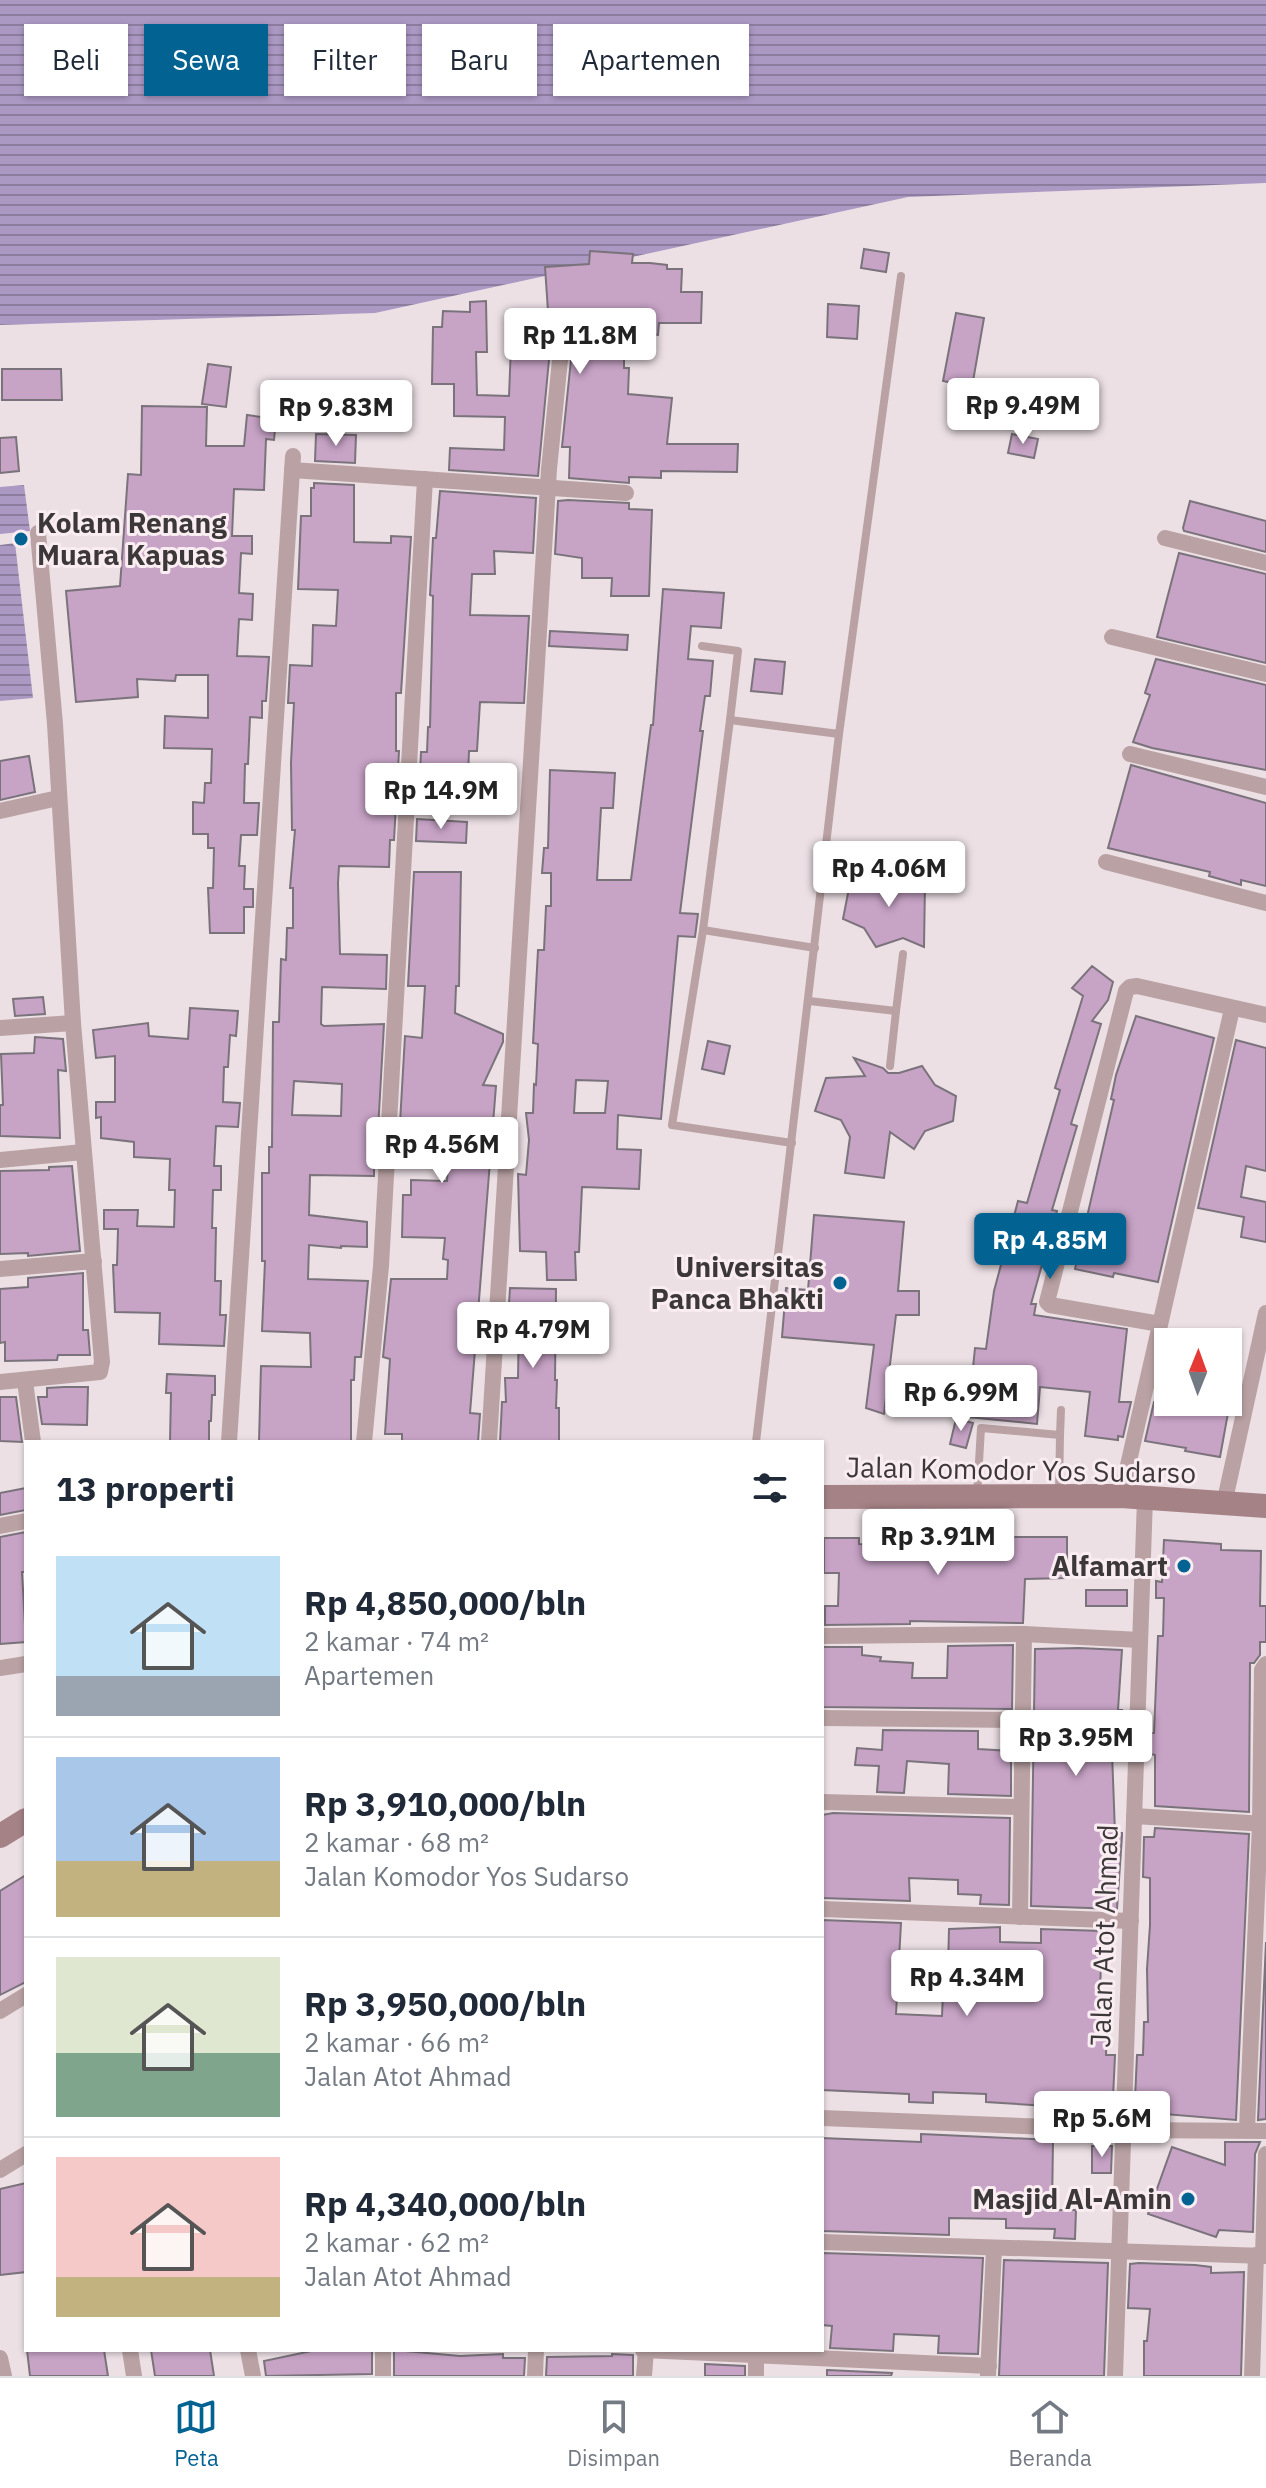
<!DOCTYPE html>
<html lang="id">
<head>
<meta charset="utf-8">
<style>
  :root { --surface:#fff; --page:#f2f2f3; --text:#1f2937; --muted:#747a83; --line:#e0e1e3; --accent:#026393 }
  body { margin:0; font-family:"IBM Plex Sans",sans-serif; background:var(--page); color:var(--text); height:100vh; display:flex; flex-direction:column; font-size:30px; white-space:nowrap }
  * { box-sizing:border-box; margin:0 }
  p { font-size:26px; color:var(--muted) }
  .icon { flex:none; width:44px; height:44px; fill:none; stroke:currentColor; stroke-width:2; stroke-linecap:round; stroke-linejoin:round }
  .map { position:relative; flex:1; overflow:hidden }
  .drawer { position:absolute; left:24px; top:1440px; width:800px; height:912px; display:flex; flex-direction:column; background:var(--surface); border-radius:0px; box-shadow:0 2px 6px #0004 }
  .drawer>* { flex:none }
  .hud { position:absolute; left:24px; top:24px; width:800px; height:72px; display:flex; gap:16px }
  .needle { width:52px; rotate:1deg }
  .fabs { position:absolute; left:1154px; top:1328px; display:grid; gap:16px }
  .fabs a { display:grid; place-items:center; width:88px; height:88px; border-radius:0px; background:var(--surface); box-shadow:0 2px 6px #0004; font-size:40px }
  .price { position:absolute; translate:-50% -68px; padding:0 18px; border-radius:8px; background:#fff; color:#222; font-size:26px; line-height:52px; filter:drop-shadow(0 2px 4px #0008) }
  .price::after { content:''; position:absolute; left:50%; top:48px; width:24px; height:18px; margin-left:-12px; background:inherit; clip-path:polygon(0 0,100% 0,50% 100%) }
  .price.active { background:var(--accent); color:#fff }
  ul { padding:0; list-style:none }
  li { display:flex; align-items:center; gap:24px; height:200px; padding:0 32px }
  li+li { border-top:2px solid var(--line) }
  li span { display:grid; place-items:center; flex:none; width:224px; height:160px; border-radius:0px; color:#555 }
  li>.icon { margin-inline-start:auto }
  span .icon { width:96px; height:96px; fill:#fffc; stroke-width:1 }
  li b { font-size:34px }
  h2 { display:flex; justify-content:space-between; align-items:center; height:96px; padding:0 32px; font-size:34px }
  .chip { padding:0 28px; border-radius:0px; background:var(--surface); box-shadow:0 2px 6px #0004; font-size:28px; line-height:72px }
  .chip.active { background:var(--accent); color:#fff }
  .tabs { display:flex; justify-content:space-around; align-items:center; height:112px; border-top:2px solid var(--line); background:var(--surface); font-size:22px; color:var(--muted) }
  .tabs a { display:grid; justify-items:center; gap:4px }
  .tabs .active { color:var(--accent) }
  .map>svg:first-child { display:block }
  .water { fill:url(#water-rules) }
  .building { fill:#c7a3c6; stroke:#7b737b; stroke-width:2; fill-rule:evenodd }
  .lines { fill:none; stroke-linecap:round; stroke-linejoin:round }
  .lane { stroke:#baa2a4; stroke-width:8 }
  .street { stroke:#baa2a4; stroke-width:16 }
  .secondary { stroke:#a58286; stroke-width:24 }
  .poi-dot { fill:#026393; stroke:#f9edf2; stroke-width:3 }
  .labels { text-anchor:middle; stroke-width:6; stroke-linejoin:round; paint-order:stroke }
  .poi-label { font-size:28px; font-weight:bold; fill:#3c3739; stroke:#f9edf2; text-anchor:end }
  .street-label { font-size:28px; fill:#3c3739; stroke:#f9edf2 }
</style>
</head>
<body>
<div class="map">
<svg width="1266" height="2376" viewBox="0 0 1266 2376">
  <defs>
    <pattern id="water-rules" width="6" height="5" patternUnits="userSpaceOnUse" patternTransform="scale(2)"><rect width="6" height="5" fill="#ab98c3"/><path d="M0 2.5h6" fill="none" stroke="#8c7d9f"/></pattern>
  </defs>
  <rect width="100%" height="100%" fill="#ece0e5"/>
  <g class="water">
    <polygon points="0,0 1266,0 1266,183 908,197 375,313 0,325"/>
    <polygon points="24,485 30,531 0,534 0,487"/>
    <polygon points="15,543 33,698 0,701 0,545"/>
  </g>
  <g class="building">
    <polygon points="864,249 889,253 886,272 861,268"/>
    <polygon points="590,251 633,254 632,263 650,263 667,265 667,269 682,269 681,292 702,292 701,323 659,323 658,335 624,332 624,368 629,368 628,394 672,398 667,444 738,444 737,472 661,471 661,478 629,477 629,483 569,478 570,447 562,447 572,350 568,342 561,339 553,343 550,349 538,476 449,470 450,448 504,450 505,417 454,416 454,384 432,384 433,327 442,327 443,311 470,312 470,302 486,301 487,352 476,352 477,395 509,396 511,346 535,345 536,311 548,311 545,267 589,264"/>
    <polygon points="828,304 859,306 857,339 827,337"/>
    <polygon points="956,313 984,318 972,387 943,381"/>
    <polygon points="208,364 231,367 226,407 202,404"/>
    <polygon points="2,369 61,369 62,400 2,400"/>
    <polygon points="142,406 207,407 206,446 244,446 247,415 276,419 274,440 266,439 264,490 234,489 232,536 252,536 252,554 241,553 239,593 253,594 252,620 239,619 237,656 269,657 266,701 262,701 262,718 250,717 248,764 245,764 244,803 259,803 257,835 241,835 239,866 245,866 244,889 253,889 253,907 244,907 244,933 210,933 208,888 213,888 214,848 208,848 208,834 193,834 193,802 204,803 205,783 211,783 212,749 164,748 165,716 208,718 208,675 176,675 175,681 137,679 138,697 76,702 66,591 120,586 128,474 141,475"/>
    <polygon points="316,434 356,435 355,463 315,461"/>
    <polygon points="1012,434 1038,439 1034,458 1008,453"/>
    <polygon points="16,437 19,471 0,473 0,438"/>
    <path d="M 314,483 L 354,485 L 354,542 L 391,543 L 391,536 L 411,537 L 401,693 L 396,693 L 396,751 L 399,751 L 394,840 L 390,840 L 389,867 L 339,866 L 338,883 L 340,954 L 387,955 L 386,989 L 322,987 L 321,1024 L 324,1026 L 384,1024 L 377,1148 L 374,1148 L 374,1176 L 310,1175 L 309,1215 L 367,1222 L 367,1247 L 341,1246 L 341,1248 L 309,1245 L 308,1279 L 368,1281 L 361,1357 L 355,1357 L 354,1380 L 351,1380 L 351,1442 L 259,1442 L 261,1366 L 311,1367 L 310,1333 L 262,1331 L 265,1261 L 262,1261 L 262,1173 L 269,1173 L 269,1147 L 272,1147 L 273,1022 L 279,1022 L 281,959 L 286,960 L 287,928 L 293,928 L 293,888 L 290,888 L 295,830 L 292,830 L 291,763 L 294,703 L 288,703 L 290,665 L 312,666 L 313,625 L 336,626 L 338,590 L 298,589 L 301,516 L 311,516 L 311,488 L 314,488 ZM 294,1081 L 342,1084 L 341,1116 L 292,1115 Z"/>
    <polygon points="440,491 536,498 533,553 494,551 495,574 472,574 470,615 529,616 524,703 480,702 477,751 469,751 468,776 420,774 421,752 427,752 428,727 430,727 433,596 430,595 433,538 436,538"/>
    <polygon points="568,500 629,503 629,509 652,510 649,596 611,596 612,578 582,578 582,558 555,554 558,501"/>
    <polygon points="1190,501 1266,521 1266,552 1184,531 1183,528"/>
    <polygon points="1179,553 1266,574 1266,663 1157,637"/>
    <path d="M 663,589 L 724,593 L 721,628 L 691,626 L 688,659 L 713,661 L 710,696 L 705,696 L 700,731 L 703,731 L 680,913 L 698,914 L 695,937 L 678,936 L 661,1119 L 618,1115 L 617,1149 L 641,1150 L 639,1189 L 582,1187 L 579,1252 L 575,1252 L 576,1280 L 547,1280 L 546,1252 L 520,1251 L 518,1174 L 526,1175 L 529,1140 L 526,1113 L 533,1113 L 534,1084 L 536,1085 L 538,1044 L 533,1043 L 538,950 L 544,950 L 546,906 L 551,906 L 551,873 L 542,873 L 544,848 L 548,848 L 550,770 L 615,773 L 613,808 L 601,808 L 597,880 L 631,880 L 651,725 L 653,725 ZM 576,1080 L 608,1081 L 605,1113 L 574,1113 Z"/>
    <polygon points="550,631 628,635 627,650 549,646"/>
    <polygon points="755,659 785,662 782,694 751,691"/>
    <polygon points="1156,659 1266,685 1266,770 1152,748 1133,742 1150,695 1145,693"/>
    <polygon points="29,756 35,792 0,800 0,761"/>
    <polygon points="1131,765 1266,803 1266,886 1241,880 1241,885 1209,876 1210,872 1108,848"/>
    <polygon points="417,819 467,822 466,843 416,841"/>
    <polygon points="886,869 907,880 925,883 924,947 903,938 876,947 864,928 843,919 849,888 866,884"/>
    <polygon points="414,872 461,872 459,986 456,986 455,1013 503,1034 503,1042 483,1085 496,1086 470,1413 480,1414 478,1442 402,1442 402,1434 385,1434 390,1359 383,1357 391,1279 447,1279 448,1260 443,1259 445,1238 402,1237 403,1195 411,1195 411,1180 447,1181 450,1123 400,1123 405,1036 422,1038 425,986 408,986"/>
    <polygon points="1092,966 1113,982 1108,1000 1092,1021 1101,1024 1071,1124 1077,1126 1052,1210 1057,1211 1031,1304 1036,1304 1034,1315 1127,1329 1119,1402 1131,1402 1123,1437 1118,1436 1118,1440 1085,1436 1090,1392 1040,1387 1037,1424 968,1417 975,1348 986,1349 994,1291 1018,1201 1027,1203 1060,1090 1055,1088 1083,996 1072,988"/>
    <polygon points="43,997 45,1014 15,1016 13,999"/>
    <polygon points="190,1008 238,1011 236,1036 230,1035 228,1067 224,1067 223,1102 240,1103 238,1127 216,1126 214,1166 221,1166 221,1190 213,1190 212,1228 216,1228 215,1281 221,1281 220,1315 226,1315 224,1346 159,1344 160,1313 115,1312 113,1265 117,1265 118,1229 104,1229 104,1210 138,1210 137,1226 174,1227 175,1190 169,1190 170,1159 134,1157 134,1142 101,1138 101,1117 96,1118 96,1102 115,1102 115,1056 96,1058 93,1030 148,1023 149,1036 188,1039"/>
    <polygon points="1136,1016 1214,1038 1158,1282 1114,1273 1113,1277 1075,1269 1114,1100 1111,1099 1116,1075"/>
    <polygon points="35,1037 63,1039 66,1071 58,1070 60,1138 0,1136 0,1105 3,1105 1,1054 34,1053"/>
    <polygon points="1236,1040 1266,1048 1266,1171 1246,1166 1241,1197 1266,1202 1266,1242 1241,1237 1244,1217 1198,1208"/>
    <polygon points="708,1041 730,1046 724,1074 702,1069"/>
    <polygon points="854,1058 883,1068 888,1073 899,1073 922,1066 935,1085 956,1096 953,1121 925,1131 914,1149 890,1132 884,1178 845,1173 850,1137 841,1120 815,1111 826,1078 865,1076"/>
    <polygon points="72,1166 80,1251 28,1256 28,1253 0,1254 0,1171 49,1170 49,1167"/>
    <polygon points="814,1215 904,1222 898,1291 919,1291 919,1315 896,1315 884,1414 866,1408 874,1345 782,1337 786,1288 808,1290"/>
    <polygon points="83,1273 83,1330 88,1330 90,1355 58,1355 57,1360 5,1361 5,1342 0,1343 0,1289 28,1287 28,1278"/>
    <polygon points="510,1288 556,1289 555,1380 557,1380 556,1408 559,1408 559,1442 500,1442 502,1402 506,1402 505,1378 518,1378 519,1320 508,1319"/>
    <polygon points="167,1374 215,1376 215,1395 212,1395 211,1421 209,1421 209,1442 170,1442 171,1393 166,1393"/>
    <polygon points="64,1387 88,1387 87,1425 42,1424 38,1397 47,1397 47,1388"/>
    <polygon points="0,1397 16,1397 22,1442 0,1441"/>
    <polygon points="1154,1402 1230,1402 1220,1457 1185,1451 1186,1448 1145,1441"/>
    <polygon points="956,1419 973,1423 966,1448 950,1444"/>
    <polygon points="26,1488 26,1510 0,1515 0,1493"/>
    <polygon points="891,1530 986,1537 1067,1537 1067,1578 1025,1579 1023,1623 910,1621 910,1624 825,1625 825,1606 838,1606 839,1573 824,1573 824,1538 859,1538 859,1544 890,1546"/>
    <polygon points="26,1532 26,1572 22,1572 26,1642 0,1644 0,1537"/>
    <polygon points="1164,1540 1221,1544 1221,1550 1261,1551 1260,1606 1266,1606 1266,1642 1260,1642 1260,1655 1254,1663 1250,1663 1249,1812 1155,1806 1155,1755 1147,1753 1148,1733 1154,1733 1158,1636 1163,1636 1164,1598 1156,1598 1156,1581 1162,1582"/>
    <rect x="1086" y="1590" width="41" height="16"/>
    <polygon points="1013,1645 1012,1709 822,1707 822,1647 862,1647 862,1655 881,1657 880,1661 913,1663 912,1678 947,1678 948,1646"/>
    <polygon points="1079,1648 1122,1650 1118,1710 1122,1710 1120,1733 1126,1733 1125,1752 1112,1752 1115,1833 1122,1833 1122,1836 1117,1909 1031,1906 1035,1649"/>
    <polygon points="883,1730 978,1731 978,1749 1011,1751 1011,1796 948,1794 949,1764 907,1761 904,1793 877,1792 879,1766 855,1765 857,1748 882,1750"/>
    <polygon points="833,1813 1010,1818 1009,1905 980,1904 981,1895 958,1894 958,1880 909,1878 910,1901 822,1898 822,1815"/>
    <polygon points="1155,1828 1249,1834 1236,2120 1165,2114 1164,2118 1143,2117 1144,2099 1135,2099 1137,2055 1143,2055 1144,2022 1148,2022 1147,1969 1150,1925 1150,1878 1143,1877 1144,1837 1154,1837"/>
    <polygon points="26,1875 26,1982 0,1995 0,1891"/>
    <polygon points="822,1920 901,1923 896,2014 942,2016 944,1968 948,1968 949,1929 1000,1927 1000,1942 1041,1943 1041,1929 1102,1931 1099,2024 1107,2024 1106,2055 1115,2055 1113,2098 1080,2098 1079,2105 1062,2104 1062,2107 986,2102 986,2094 933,2092 933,2103 909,2102 909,2094 822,2090"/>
    <polygon points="1266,1942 1266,2119 1258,2120"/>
    <polygon points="921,2134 1053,2140 1052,2210 1076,2210 1075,2239 1054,2238 1055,2229 1006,2228 1006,2219 949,2218 949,2235 822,2231 822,2138 921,2142"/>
    <polygon points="1225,2142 1260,2142 1255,2154 1253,2232 1219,2230 1216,2237 1148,2214 1172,2147 1225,2165"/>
    <polygon points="1092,2146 1112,2146 1111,2173 1092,2173"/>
    <polygon points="26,2183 26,2272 0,2275 0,2189"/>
    <polygon points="822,2253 983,2258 978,2354 938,2353 939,2336 894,2334 893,2351 830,2348 832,2326 822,2325"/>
    <polygon points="1004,2260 1108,2263 1104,2376 999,2376"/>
    <polygon points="1139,2263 1195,2265 1211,2267 1211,2273 1244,2272 1241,2376 1144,2376 1144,2341 1147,2341 1150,2309 1128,2308 1130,2264"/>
    <polygon points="27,2350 104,2350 108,2376 30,2376"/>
    <polygon points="151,2350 210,2350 214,2376 155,2376"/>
    <polygon points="316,2350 372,2350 372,2374 266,2376 264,2361"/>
    <polygon points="394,2350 460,2356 503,2354 503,2358 525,2358 524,2376 394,2376"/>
    <polygon points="612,2354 633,2355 633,2376 546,2376 547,2357 612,2356"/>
    <polygon points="705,2364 745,2366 745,2376 705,2376"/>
    <polygon points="827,2370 892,2373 891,2376 827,2376"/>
  </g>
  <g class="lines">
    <g class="lane">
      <polyline points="702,646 738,651 730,720 839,734"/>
      <polyline points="730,720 703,930 672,1125 792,1143"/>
      <polyline points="703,930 815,948"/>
      <polyline points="809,1001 896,1011 903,954"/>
      <polyline points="890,1066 896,1011"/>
      <polyline points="1060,1435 1061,1410"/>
      <polyline points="756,1442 839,734 901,276"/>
      <polyline points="977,1496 981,1428 1060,1435 1059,1495"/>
    </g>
    <g class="street">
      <polyline points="292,470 626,493"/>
      <polyline points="1165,538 1266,563"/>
      <polyline points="1112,637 1266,674"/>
      <polyline points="1130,754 1266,787"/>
      <polyline points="0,811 58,798"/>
      <polyline points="1106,862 1266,903"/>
      <polyline points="0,1028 73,1023"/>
      <polyline points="0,1160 83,1152"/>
      <polyline points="0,1269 94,1261"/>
      <polyline points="1160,1324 1050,1305 1047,1302 1126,991 1130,987 1137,986 1266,1015"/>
      <polyline points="25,1381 33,1442"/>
      <polyline points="0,1382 100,1372 102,1362 73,1023 55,724 38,533"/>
      <polyline points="229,1442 293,456"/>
      <polyline points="364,1442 381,1266 425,479"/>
      <polyline points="489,1442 549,469 561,350"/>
      <polyline points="1121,1496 1232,1009"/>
      <polyline points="1224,1504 1266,1313"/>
      <polyline points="0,1526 26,1521"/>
      <polyline points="822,1636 1024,1634 1140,1640"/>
      <polyline points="0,1668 26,1664"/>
      <polyline points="822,1718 1023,1720"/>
      <polyline points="822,1802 1021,1807"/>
      <polyline points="1134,1816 1266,1824"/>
      <polyline points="822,1909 1131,1921"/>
      <polyline points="1020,1917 1024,1634"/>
      <polyline points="0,2011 26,1995"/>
      <polyline points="822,2118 1124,2130 1266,2131"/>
      <polyline points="1247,2130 1260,1824 1262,1670 1266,1664"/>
      <polyline points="0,2170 26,2154"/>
      <polyline points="822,2242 1266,2256"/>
      <polyline points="1263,2256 1266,2154"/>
      <polyline points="130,2350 134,2376"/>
      <polyline points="248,2350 253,2376"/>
      <polyline points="383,2350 383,2376"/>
      <polyline points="643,2350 989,2366"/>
      <polyline points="0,2358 4,2376"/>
      <polyline points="988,2375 994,2249"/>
      <polyline points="535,2376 536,2350"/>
      <polyline points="644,2376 646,2350"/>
      <polyline points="756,2376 756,2354"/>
      <polyline points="1115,2376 1145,1498"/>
      <polyline points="1252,2376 1256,2255"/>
    </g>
    <g class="secondary">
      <polyline points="822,1497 1121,1496 1266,1506"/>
      <polyline points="0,1836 26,1820"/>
    </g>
  </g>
  <g class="poi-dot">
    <circle cx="21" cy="539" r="8"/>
    <circle cx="840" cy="1283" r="8"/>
    <circle cx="1184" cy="1566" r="8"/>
    <circle cx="1188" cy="2199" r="8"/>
  </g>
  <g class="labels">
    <g class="poi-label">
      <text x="37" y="533" text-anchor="start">Kolam Renang<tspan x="37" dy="32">Muara Kapuas</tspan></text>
      <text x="824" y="1277">Universitas<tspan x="824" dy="32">Panca Bhakti</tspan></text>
      <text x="1168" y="1576">Alfamart</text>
      <text x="1172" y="2209">Masjid Al-Amin</text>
    </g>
    <g class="street-label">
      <text transform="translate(1021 1470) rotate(1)" y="10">Jalan Komodor Yos Sudarso</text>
      <text transform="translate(1104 1936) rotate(-88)" y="10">Jalan Atot Ahmad</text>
    </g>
  </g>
</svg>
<div class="fabs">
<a><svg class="needle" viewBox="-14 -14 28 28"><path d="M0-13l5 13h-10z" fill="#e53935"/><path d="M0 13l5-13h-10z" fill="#747a83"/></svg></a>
</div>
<b class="price" style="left:580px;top:376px">Rp 11.8M</b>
<b class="price" style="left:1023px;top:446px">Rp 9.49M</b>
<b class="price" style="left:336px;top:448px">Rp 9.83M</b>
<b class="price" style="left:441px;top:831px">Rp 14.9M</b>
<b class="price" style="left:889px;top:909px">Rp 4.06M</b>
<b class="price" style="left:442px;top:1185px">Rp 4.56M</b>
<b class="price active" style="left:1050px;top:1281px">Rp 4.85M</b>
<b class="price" style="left:533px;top:1370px">Rp 4.79M</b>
<b class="price" style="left:961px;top:1433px">Rp 6.99M</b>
<b class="price" style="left:938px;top:1577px">Rp 3.91M</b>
<b class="price" style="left:1076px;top:1778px">Rp 3.95M</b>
<b class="price" style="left:967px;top:2018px">Rp 4.34M</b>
<b class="price" style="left:1102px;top:2159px">Rp 5.6M</b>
<div class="hud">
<a class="chip">Beli</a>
<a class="chip active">Sewa</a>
<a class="chip">Filter</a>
<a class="chip">Baru</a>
<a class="chip">Apartemen</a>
</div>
<section class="drawer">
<h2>13 properti<svg class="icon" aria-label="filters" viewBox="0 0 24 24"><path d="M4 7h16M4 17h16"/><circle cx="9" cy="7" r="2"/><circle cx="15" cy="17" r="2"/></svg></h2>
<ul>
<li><span style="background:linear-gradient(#bfe0f5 75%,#9aa5b1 0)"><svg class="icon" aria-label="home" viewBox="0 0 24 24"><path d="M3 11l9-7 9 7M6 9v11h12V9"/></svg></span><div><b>Rp 4,850,000/bln</b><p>2 kamar · 74 m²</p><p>Apartemen</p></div></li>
<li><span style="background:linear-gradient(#a9c7e8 65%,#c2b280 0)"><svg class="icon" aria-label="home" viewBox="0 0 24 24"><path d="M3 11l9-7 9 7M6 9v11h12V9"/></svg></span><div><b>Rp 3,910,000/bln</b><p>2 kamar · 68 m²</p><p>Jalan Komodor Yos Sudarso</p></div></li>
<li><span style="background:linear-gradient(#dfe7d0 60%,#7fa58c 0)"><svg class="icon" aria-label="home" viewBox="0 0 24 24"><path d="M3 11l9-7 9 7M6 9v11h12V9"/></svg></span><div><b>Rp 3,950,000/bln</b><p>2 kamar · 66 m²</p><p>Jalan Atot Ahmad</p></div></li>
<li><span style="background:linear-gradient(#f6c9c9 75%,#c2b280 0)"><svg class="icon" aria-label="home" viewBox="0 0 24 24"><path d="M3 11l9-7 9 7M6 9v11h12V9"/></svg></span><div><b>Rp 4,340,000/bln</b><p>2 kamar · 62 m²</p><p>Jalan Atot Ahmad</p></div></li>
</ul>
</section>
</div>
<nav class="tabs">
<a class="active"><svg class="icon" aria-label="map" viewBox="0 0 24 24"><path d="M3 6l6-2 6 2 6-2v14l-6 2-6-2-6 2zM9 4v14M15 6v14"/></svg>Peta</a>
<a><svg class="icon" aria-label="saved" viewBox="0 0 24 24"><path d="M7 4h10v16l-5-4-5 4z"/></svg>Disimpan</a>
<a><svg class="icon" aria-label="home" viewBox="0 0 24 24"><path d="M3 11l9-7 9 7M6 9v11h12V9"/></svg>Beranda</a>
</nav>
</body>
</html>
